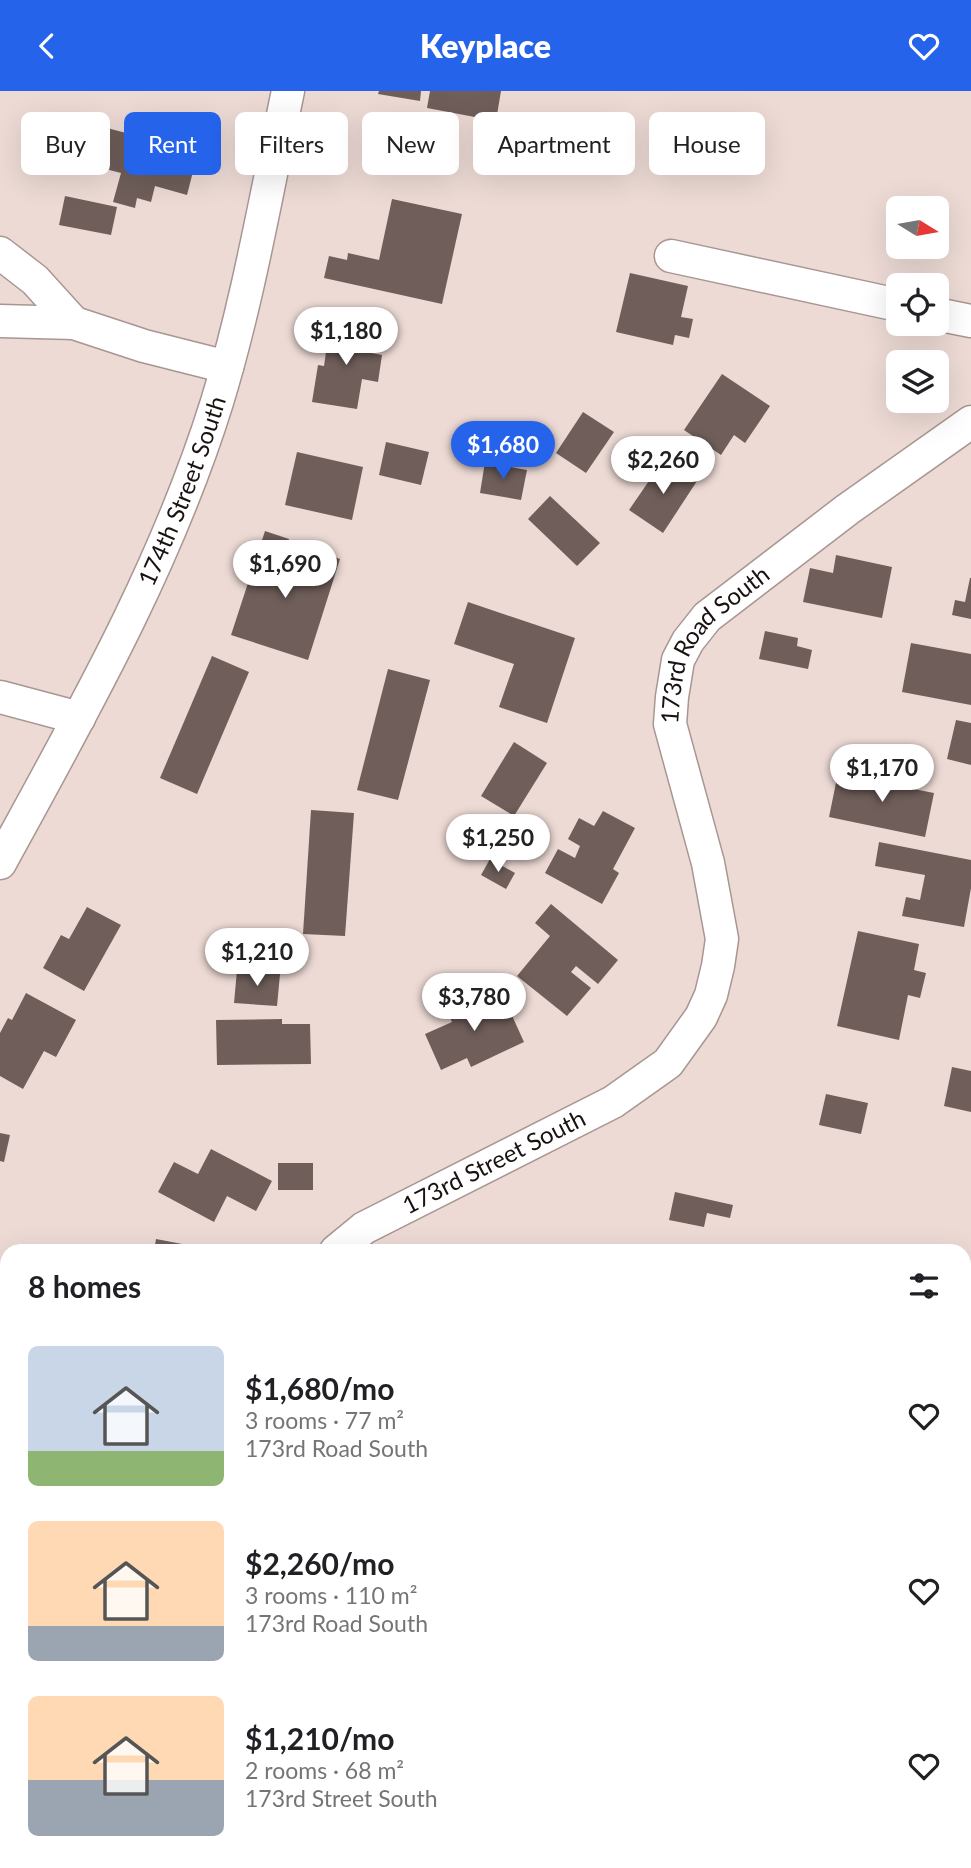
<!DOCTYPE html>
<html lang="en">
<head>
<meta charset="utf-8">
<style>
  :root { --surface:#fff; --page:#f2f2f2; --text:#202124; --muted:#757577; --accent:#2563eb }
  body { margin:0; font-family:Lato,sans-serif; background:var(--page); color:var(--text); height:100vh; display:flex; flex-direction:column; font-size:26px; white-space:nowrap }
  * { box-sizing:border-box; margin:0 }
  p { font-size:23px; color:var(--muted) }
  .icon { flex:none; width:38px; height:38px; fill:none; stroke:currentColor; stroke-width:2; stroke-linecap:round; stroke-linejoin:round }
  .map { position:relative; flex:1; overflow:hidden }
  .side { position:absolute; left:0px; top:1153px; width:971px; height:625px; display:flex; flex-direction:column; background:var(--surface); border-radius:21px 21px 0 0; box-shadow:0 7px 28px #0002 }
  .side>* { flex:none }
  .top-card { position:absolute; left:21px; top:21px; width:929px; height:63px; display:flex; gap:14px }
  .needle { width:46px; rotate:101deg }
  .controls { position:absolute; left:886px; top:105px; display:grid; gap:14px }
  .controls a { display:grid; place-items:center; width:63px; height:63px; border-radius:10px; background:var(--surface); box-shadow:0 7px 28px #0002; font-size:35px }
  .price { position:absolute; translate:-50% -60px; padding:0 16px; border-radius:24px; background:#fff; color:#222; font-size:23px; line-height:46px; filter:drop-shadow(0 2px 4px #0008) }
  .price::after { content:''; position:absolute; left:50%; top:42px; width:21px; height:16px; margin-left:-10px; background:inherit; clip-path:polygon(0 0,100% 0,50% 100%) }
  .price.selected { background:var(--accent); color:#fff }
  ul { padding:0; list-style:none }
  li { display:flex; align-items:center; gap:21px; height:175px; padding:0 28px }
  li span { display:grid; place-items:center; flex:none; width:196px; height:140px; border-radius:10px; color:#555 }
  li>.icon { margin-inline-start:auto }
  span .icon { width:84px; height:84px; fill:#fffc; stroke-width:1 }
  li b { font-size:30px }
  h2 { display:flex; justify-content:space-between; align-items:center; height:84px; padding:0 28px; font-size:30px }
  .chip { padding:0 24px; border-radius:10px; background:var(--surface); box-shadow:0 7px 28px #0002; font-size:24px; line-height:63px }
  .chip.selected { background:var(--accent); color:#fff }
  header { display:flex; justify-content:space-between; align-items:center; height:91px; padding:0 28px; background:var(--accent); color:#fff; font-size:32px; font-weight:800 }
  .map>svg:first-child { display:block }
  .water { fill:#b56e5f }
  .building { fill:#6f5e5a }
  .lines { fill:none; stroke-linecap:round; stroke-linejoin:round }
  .minor-casing { stroke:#a89692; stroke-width:35 }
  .minor { stroke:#fff; stroke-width:32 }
  .labels { text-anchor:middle; stroke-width:6; stroke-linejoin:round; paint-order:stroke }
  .street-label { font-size:24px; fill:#191211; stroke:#fff }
</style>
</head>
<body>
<header><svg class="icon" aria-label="back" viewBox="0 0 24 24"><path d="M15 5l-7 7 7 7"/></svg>Keyplace<svg class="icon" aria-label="heart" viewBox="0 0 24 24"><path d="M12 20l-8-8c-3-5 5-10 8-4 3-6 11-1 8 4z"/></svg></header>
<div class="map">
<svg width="971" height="1777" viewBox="0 0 971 1777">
  <rect width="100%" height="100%" fill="#eddad5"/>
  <polygon class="water" points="971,1468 971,1642 964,1637 964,1477"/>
  <g class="building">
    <polygon points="379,0 421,0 420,10 378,3"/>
    <polygon points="430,0 501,0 496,30 427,17"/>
    <polygon points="92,33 198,61 187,104 155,95 151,111 137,107 135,117 113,111 121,82 82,72"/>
    <polygon points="65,105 117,116 111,144 59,134"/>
    <polygon points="392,108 462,123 442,213 324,187 329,165 347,169 348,162 379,169"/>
    <polygon points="630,182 688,195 681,226 693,228 689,247 675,244 673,254 616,241"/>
    <polygon points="330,233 370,239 366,261 382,264 378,291 362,288 357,318 312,311 318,274 324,275"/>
    <polygon points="722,283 770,315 745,352 734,344 721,364 684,339"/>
    <polygon points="583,321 614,341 586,382 556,362"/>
    <polygon points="386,351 429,361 421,394 379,384"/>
    <polygon points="297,361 363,376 352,429 285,414"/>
    <polygon points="664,368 697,390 663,442 629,419"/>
    <polygon points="485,371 527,379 521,409 480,402"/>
    <polygon points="550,405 600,452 577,475 528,428"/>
    <polygon points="265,440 289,448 278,482 301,490 311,458 340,468 308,569 231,544"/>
    <polygon points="836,464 892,476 882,527 803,511 810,477 833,482"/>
    <polygon points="970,487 971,487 971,528 952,524 955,509 965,511"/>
    <polygon points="468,511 575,547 547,632 499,616 514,573 454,553"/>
    <polygon points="765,540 798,547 797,555 812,559 808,578 759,568"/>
    <polygon points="911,552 971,563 971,614 902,601"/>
    <polygon points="212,565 249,581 197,703 160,687"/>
    <polygon points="388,578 430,589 398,709 357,699"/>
    <polygon points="956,629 971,632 971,674 947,668"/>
    <polygon points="514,651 547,672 514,725 481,705"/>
    <polygon points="881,680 896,683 893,694 934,702 925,746 829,726 838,682 878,691"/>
    <polygon points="311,719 354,722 345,845 303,843"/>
    <polygon points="603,720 635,737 613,778 619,782 602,813 545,782 558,758 575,767 580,755 568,748 579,727 594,735"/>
    <polygon points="879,751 971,769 971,797 964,836 902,825 906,806 920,809 925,784 875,775"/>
    <polygon points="490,768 515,782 506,798 481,784"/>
    <polygon points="551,813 618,869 598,893 576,875 571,881 591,897 567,925 517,885 550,845 535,832"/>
    <polygon points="87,816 121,834 84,900 43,877 61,844 69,848"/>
    <polygon points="858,840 919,853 914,879 926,882 920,907 908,904 899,949 837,935"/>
    <polygon points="237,879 280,883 277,915 234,912"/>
    <polygon points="470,901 478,919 504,907 524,951 471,976 467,967 441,979 425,943 452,931 444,913"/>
    <polygon points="26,902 76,929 56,966 44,960 23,998 0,985 0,942 8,927 12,929"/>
    <polygon points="282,928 282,933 310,933 311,973 217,974 216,929"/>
    <polygon points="952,976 971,980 971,1021 944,1015"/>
    <polygon points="826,1003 868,1012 861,1043 819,1034"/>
    <polygon points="0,1042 10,1044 4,1071 0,1070"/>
    <polygon points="211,1058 272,1090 256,1120 227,1105 214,1131 158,1101 174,1071 198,1083"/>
    <rect x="278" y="1072" width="35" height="27"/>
    <polygon points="675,1101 733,1114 730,1127 707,1122 704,1136 669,1129"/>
    <polygon points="156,1148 203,1157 203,1160 154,1160"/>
    <polygon points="0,1251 7,1252 7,1321 0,1319"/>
    <polygon points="0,1535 7,1536 7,1610 0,1609"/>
    <polygon points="251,1771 290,1771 289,1777 250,1777"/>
    <polygon points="392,1771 434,1771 432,1777 391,1777"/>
    <polygon points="470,1771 550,1771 549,1777 493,1777"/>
    <polygon points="597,1771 643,1771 642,1777 596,1777"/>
    <polygon points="660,1771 734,1771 733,1777 659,1777"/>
    <polygon points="856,1771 918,1771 916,1777 871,1777"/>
  </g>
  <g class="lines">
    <defs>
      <g id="minor">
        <polyline points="0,162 35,189 74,232"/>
        <polyline points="671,165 898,214"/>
        <polyline points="936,223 971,230"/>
        <polyline points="0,230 74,232 144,255 227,276"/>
        <polyline points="0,606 79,627"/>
        <path id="s1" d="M 0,772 C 82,622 166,475 217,311 C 248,210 266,104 288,0"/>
        <path id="s2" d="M 336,1160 L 364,1137 L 613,1011 L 668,972 L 701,926 L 711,904 L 718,875 L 722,848 L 708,772 L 670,633 L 672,606 L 678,569 L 688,550 L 707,526 L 848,418 L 971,331"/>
        <polyline points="0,1436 7,1437"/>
        <polyline points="160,1777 162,1771"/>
      </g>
    </defs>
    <use href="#minor" class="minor-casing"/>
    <use href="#minor" class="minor"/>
  </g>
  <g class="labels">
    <g class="street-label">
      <text dy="8" stroke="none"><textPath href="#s1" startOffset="415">174th Street South</textPath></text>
      <text dy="8" stroke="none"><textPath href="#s2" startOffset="838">173rd Road South</textPath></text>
      <text dy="8" stroke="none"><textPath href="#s2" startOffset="182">173rd Street South</textPath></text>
    </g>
  </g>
</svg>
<div class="controls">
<a><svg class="needle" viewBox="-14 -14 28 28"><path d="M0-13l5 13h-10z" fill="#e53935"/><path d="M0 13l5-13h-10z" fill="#757577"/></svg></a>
<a><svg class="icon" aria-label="locate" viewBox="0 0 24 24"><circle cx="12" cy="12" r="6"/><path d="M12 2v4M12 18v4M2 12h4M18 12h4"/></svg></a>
<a><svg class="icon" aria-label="layers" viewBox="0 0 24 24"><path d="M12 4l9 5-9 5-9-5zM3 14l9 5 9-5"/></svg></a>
</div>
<b class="price" style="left:346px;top:276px">$1,180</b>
<b class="price selected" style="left:503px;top:390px">$1,680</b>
<b class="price" style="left:663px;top:405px">$2,260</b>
<b class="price" style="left:285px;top:509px">$1,690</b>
<b class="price" style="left:882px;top:713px">$1,170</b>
<b class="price" style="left:498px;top:783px">$1,250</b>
<b class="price" style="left:257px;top:897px">$1,210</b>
<b class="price" style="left:474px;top:942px">$3,780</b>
<div class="top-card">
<a class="chip">Buy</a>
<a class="chip selected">Rent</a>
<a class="chip">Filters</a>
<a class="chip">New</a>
<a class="chip">Apartment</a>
<a class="chip">House</a>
</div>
<section class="side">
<h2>8 homes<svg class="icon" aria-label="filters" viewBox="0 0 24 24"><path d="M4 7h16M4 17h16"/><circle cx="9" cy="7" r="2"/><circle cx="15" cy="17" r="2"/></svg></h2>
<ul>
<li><span style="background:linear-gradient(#c9d6e8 75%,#8fb573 0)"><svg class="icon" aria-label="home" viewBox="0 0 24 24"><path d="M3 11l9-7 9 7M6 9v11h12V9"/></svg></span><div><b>$1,680/mo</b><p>3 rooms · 77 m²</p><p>173rd Road South</p></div><svg class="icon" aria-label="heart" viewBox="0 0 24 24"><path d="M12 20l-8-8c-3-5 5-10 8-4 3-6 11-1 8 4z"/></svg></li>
<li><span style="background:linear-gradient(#ffd9b3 75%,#9aa5b1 0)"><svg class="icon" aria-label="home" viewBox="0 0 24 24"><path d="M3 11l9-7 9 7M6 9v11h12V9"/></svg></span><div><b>$2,260/mo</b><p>3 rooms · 110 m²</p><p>173rd Road South</p></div><svg class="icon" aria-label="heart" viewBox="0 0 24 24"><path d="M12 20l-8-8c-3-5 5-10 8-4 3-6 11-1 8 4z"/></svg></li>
<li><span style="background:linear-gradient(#ffd9b3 60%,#9aa5b1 0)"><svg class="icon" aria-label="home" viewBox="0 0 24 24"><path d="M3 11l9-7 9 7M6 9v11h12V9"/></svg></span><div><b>$1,210/mo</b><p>2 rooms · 68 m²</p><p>173rd Street South</p></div><svg class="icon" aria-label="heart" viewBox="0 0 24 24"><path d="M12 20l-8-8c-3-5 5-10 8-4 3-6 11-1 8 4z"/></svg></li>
</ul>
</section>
</div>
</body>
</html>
